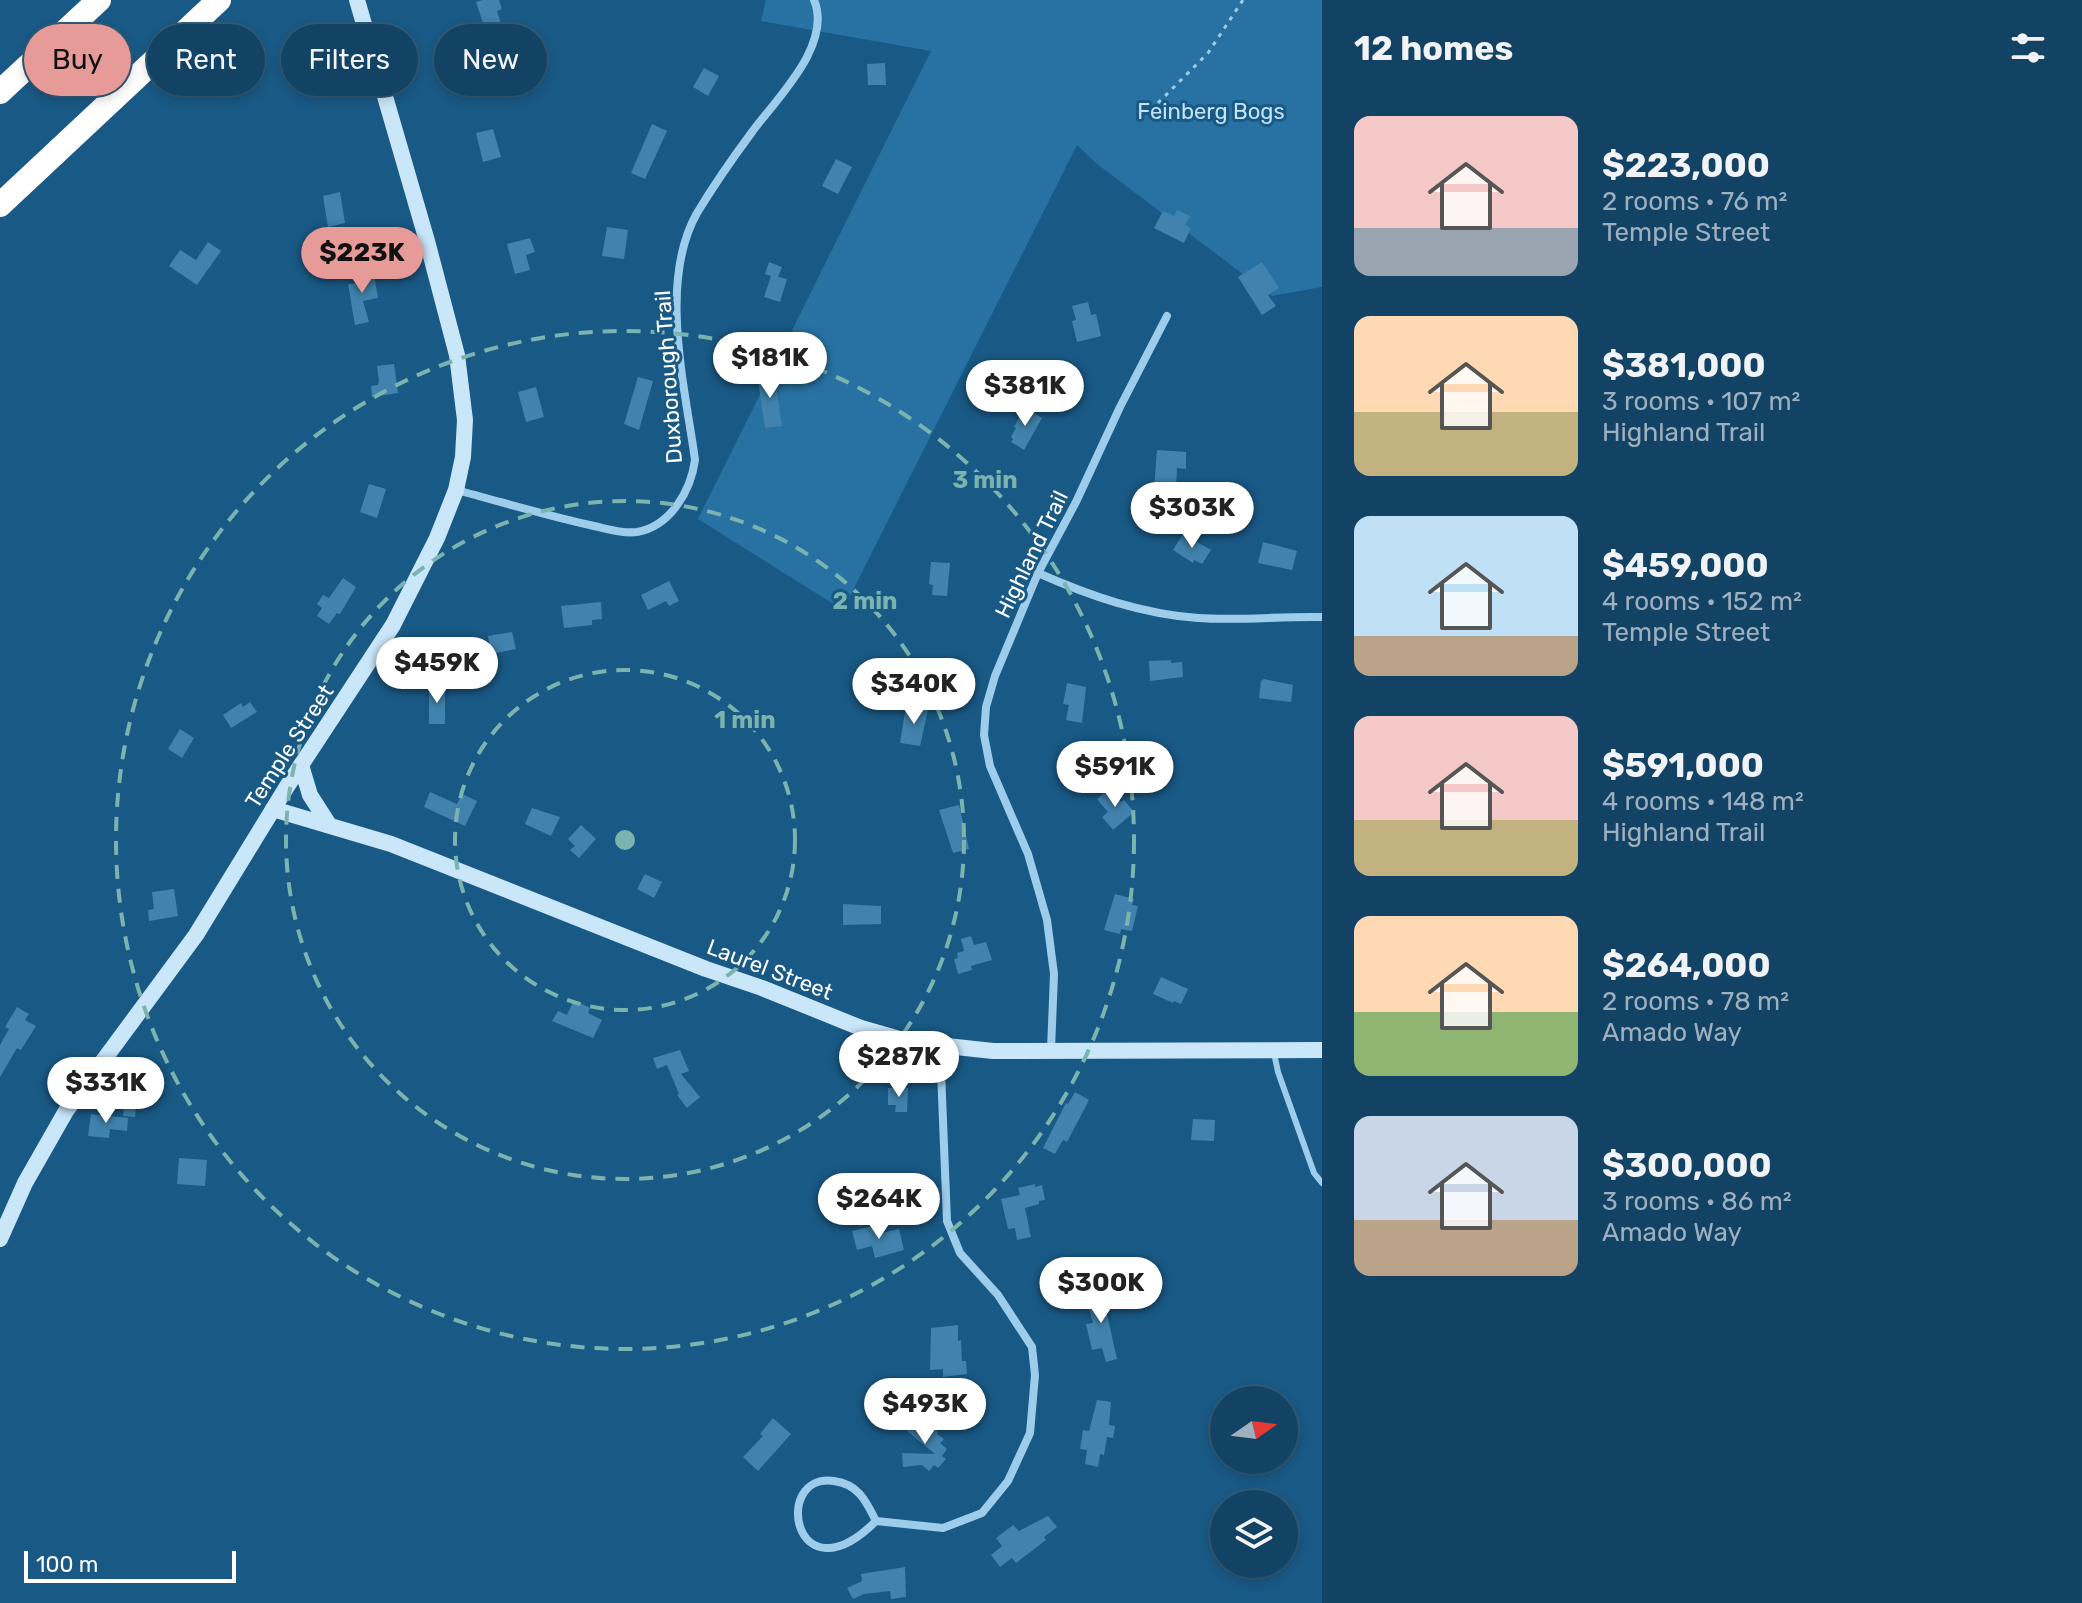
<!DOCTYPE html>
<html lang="en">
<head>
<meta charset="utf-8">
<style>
  :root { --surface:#134364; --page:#204e6d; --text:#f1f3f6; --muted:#9db0bf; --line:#325c78; --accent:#e69b98 }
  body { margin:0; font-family:Rubik,sans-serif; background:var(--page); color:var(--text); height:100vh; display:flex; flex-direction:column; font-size:30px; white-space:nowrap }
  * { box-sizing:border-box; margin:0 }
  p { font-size:26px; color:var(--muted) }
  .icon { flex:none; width:44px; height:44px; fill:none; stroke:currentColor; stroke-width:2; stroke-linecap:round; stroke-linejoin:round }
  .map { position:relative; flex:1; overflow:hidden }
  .details { display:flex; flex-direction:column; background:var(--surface); width:760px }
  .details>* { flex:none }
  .top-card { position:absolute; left:24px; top:24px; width:760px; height:72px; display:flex; gap:16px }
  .needle { width:52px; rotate:76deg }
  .buttons { position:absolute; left:1210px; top:1386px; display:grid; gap:16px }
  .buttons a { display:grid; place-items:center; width:88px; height:88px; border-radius:50%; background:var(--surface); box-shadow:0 4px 12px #0003,0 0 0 2px var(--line); font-size:40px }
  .scale { position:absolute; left:24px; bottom:20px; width:212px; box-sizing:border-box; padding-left:8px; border:4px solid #fff; border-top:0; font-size:22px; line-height:28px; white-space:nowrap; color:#fff; -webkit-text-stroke:6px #195985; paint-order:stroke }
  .price { position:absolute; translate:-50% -68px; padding:0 18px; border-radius:28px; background:#fff; color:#222; font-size:26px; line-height:52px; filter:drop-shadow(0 2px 4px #0008) }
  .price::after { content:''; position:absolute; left:50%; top:48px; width:24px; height:18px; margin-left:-12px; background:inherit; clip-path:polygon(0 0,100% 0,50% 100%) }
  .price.active { background:var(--accent); color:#111 }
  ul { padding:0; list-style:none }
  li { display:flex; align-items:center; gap:24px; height:200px; padding:0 32px }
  li span { display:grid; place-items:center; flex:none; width:224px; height:160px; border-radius:16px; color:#555 }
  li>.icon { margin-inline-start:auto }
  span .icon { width:96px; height:96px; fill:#fffc; stroke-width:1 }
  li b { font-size:34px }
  h2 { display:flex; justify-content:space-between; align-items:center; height:96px; padding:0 32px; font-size:34px }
  .pill { padding:0 28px; border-radius:36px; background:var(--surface); box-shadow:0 4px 12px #0003,0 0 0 2px var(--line); font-size:28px; line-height:72px }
  .pill.active { background:var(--accent); color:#111 }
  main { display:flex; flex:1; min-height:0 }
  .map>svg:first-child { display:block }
  .green { fill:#2772a2 }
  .building { fill:#4183ae }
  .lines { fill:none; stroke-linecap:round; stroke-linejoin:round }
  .path { stroke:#9ecdec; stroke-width:3; stroke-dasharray:4 6; stroke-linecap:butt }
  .service { stroke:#9ecdec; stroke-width:6 }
  .minor { stroke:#9ecdec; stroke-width:8 }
  .secondary { stroke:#cae6f9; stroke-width:16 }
  .motorway { stroke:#fff; stroke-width:24 }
  .ring { fill:none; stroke:#7bb4af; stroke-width:4; stroke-dasharray:14 10 }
  .labels { text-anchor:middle; stroke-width:6; stroke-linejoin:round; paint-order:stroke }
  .park-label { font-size:22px; fill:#c3e4f9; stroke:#195985 }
  .street-label { font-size:22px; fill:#fff; stroke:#195985 }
  .centre { fill:#7bb4af; stroke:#195985; stroke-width:4 }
  .ring-label { font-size:24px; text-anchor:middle; font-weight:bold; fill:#7bb4af; stroke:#195985; stroke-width:6; stroke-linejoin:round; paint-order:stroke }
</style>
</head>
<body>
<main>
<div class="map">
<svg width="1322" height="1603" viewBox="0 0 1322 1603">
  <rect width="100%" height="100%" fill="#195985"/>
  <polygon class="green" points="766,0 1322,0 1322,287 1272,296 1097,164 1077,145 843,610 698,519 931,51 761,21"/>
  <g class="building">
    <polygon points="483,0 499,0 502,9 497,11 502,27 486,32 476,2"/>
    <polygon points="885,63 886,85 868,85 867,64"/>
    <polygon points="704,68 719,76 708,96 693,87"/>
    <polygon points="652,124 667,131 645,179 631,173"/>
    <polygon points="493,129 501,157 483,162 476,133"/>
    <polygon points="836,159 852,167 838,194 822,186"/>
    <polygon points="340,192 345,223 328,227 323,196"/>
    <polygon points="1177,210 1190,216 1185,225 1191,228 1184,243 1154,228 1163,211 1174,216"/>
    <polygon points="607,227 628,230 624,259 602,256"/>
    <polygon points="530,238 535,252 526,255 530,270 515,274 507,244"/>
    <polygon points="208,242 221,251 197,285 169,266 180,250 196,260"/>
    <polygon points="769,262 782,267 778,277 787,279 780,302 764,297 771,276 765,274"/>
    <polygon points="1262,262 1279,288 1268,295 1276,306 1262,315 1238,277"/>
    <polygon points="373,269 378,298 363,301 369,322 355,325 348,284 357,283 356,272"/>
    <polygon points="1088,302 1091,315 1096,314 1101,336 1077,342 1072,321 1076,320 1072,306"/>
    <polygon points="394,364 398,393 372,397 371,386 378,385 379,381 377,366"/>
    <polygon points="774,372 782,426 765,428 757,374"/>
    <polygon points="638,377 653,381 639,430 624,424"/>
    <polygon points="536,387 544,417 526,422 518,392"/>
    <polygon points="1025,407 1042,418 1024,450 1011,442 1013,439 1011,437 1016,428 1014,427"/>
    <polygon points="1157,450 1186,452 1186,469 1177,468 1176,489 1154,488"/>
    <polygon points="369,484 386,489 377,518 360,512"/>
    <polygon points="1183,534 1211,550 1202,564 1194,560 1193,563 1173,550"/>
    <polygon points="1263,542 1297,551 1292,570 1258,563"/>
    <polygon points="931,562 950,563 947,596 932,595 933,585 929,584"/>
    <polygon points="343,578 356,587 340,614 337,613 329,624 317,616 322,608 317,604 323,595 329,598"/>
    <polygon points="669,581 679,601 669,606 666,601 648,610 641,595"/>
    <polygon points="601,602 602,619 592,620 592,625 564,628 561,606"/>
    <polygon points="512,632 516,649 491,654 488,636"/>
    <polygon points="1171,660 1171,663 1182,662 1183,677 1150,681 1149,661"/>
    <polygon points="1264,679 1293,685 1291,702 1259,698 1261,681"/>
    <polygon points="1067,683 1086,687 1082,723 1066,720 1069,705 1063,704"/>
    <rect x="429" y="686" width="16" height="38"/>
    <polygon points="250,702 257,712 231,728 223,715 241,703 243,707"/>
    <polygon points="906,706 928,710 920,746 900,743"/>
    <polygon points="180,729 194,738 182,758 168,749"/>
    <polygon points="1110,788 1121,802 1124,800 1134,812 1113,830 1102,817 1108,812 1097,799"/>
    <polygon points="430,792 457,804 462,794 477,801 465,826 424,807"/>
    <polygon points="959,805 969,849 953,853 939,810"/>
    <polygon points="532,808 560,817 551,836 525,824"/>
    <polygon points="581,825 596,839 579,858 570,850 575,846 568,839"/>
    <polygon points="645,874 662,882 654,898 637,889"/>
    <polygon points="174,889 178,916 149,921 148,910 154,909 152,892"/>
    <polygon points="1115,894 1134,899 1132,905 1138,906 1132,931 1121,929 1120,934 1104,930"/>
    <polygon points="843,904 881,906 881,924 843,925"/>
    <polygon points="971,936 974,945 986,942 992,960 971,966 972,970 958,974 954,959 958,958 957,953 964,951 961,939"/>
    <polygon points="1161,977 1188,989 1181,1004 1174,1001 1173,1003 1153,994"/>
    <polygon points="574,1000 590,1008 588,1013 602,1020 593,1038 552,1021 558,1011 567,1015"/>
    <polygon points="17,1007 29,1014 25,1020 36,1026 21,1050 17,1048 0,1077 0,1045 9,1029 5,1027"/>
    <polygon points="680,1050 689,1071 681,1074 700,1097 687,1108 677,1095 679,1094 667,1065 657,1069 653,1058"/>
    <polygon points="126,1087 138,1088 135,1117 123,1116"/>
    <polygon points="888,1088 908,1088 907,1112 895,1112 896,1105 888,1105"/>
    <polygon points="1075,1092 1089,1100 1067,1142 1063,1140 1055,1154 1043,1148 1066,1103 1068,1104"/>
    <polygon points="91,1114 128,1118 127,1131 110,1129 109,1138 88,1136"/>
    <polygon points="1193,1119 1215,1120 1214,1141 1191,1140"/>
    <polygon points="179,1158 207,1160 205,1186 177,1184"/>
    <polygon points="1035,1184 1035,1187 1042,1185 1045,1200 1039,1201 1039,1204 1025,1208 1031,1237 1017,1240 1015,1228 1008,1229 1001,1199 1020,1195 1018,1188"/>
    <polygon points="876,1225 878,1234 899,1229 904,1250 875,1258 872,1246 857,1250 852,1231"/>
    <polygon points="1111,1292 1115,1307 1106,1310 1117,1359 1106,1362 1102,1348 1092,1350 1086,1324 1093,1323 1086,1298"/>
    <polygon points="958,1325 958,1341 961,1340 962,1361 966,1361 967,1374 943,1377 943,1369 930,1370 931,1328"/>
    <polygon points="1097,1400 1111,1402 1109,1425 1115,1426 1113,1438 1107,1437 1104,1455 1100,1454 1098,1467 1085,1464 1087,1450 1080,1449 1083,1430 1089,1431"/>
    <polygon points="919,1416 938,1432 937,1434 944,1439 940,1443 947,1449 942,1456 946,1459 938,1468 934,1465 929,1471 922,1465 903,1467 902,1453 935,1454 907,1431"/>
    <polygon points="773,1418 791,1434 758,1471 743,1457 763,1436 760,1434"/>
    <polygon points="1048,1516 1057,1527 1044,1537 1046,1540 1016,1563 1012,1558 1000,1567 991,1555 1002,1546 996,1538 1013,1525 1019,1531"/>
    <polygon points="905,1567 906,1597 891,1599 890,1591 864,1594 853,1599 847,1588 862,1581 861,1574"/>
  </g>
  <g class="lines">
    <polyline class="path" points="1151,110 1208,53 1243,0"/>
    <polyline class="service" points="1274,1053 1278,1072 1314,1173 1322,1183"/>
    <g class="minor">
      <path d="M 456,490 C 502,502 548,516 594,526 C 608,529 623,534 637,532 C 671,526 691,490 695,460 C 685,386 658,282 697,213 C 714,185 732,159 752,132 C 776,99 833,45 814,0"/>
      <path d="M 1038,573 C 1090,596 1142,614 1198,618 C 1239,621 1281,616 1322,617"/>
      <polyline points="1051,1050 1054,974 1047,920 1028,854 990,766 984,735 986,707 995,676 1038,573 1076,502 1120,407 1167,316"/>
      <path d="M 876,1521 C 794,1603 771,1472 834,1481 C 858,1484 866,1501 876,1521 L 943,1528 L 982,1513 L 1008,1481 L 1030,1433 L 1035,1375 L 1032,1347 L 998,1295 L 960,1253 L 947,1221 L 940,1046"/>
    </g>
    <g class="secondary">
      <polyline points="301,765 310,795 328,823"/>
      <polyline points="273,809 391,844 706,969 762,988 861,1028 910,1042 993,1051 1322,1050"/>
      <polyline points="0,1239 25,1183 66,1111 196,935 286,788 393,625 437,538 456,490 463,457 465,420 457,355 427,241 357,0"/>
    </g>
    <g class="motorway">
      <polyline points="0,92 99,0"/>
      <polyline points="0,205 219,0"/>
    </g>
  </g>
  <g class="ring">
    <circle cx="625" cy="840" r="170"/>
    <circle cx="625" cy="840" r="339"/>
    <circle cx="625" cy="840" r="509"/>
  </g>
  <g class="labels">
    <g class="park-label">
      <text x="1211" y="119">Feinberg Bogs</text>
    </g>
    <g class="street-label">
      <text transform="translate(668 377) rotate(-94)" y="8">Duxborough Trail</text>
      <text transform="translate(1031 554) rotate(-64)" y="8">Highland Trail</text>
      <text transform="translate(289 746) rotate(-57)" y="8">Temple Street</text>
      <text transform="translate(770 969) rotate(21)" y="8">Laurel Street</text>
    </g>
  </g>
  <circle cx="625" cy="840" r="12" class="centre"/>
  <g class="ring-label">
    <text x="985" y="488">3 min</text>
    <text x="865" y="609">2 min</text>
    <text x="745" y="728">1 min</text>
  </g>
</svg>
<div class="buttons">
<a><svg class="needle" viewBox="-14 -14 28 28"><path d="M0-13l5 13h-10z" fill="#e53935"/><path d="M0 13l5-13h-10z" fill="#9db0bf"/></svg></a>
<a><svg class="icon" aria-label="layers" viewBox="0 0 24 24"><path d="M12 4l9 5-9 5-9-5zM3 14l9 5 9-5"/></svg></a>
</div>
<div class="scale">100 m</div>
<b class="price active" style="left:362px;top:295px">$223K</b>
<b class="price" style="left:770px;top:400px">$181K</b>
<b class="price" style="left:1025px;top:428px">$381K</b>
<b class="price" style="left:1192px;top:550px">$303K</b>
<b class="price" style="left:437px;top:705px">$459K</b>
<b class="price" style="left:914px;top:726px">$340K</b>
<b class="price" style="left:1115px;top:809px">$591K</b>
<b class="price" style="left:899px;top:1099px">$287K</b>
<b class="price" style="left:106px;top:1125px">$331K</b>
<b class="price" style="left:879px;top:1241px">$264K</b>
<b class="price" style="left:1101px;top:1325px">$300K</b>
<b class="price" style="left:925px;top:1446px">$493K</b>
<div class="top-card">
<a class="pill active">Buy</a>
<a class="pill">Rent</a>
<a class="pill">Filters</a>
<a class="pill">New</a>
</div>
</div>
<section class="details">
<h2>12 homes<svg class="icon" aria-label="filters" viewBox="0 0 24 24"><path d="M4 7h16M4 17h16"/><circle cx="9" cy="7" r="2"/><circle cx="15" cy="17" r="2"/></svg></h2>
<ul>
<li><span style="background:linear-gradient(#f6c9c9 70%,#9aa5b1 0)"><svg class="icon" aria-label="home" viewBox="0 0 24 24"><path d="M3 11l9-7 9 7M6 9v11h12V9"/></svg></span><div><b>$223,000</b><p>2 rooms · 76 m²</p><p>Temple Street</p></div></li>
<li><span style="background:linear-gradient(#ffd9b3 60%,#c2b280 0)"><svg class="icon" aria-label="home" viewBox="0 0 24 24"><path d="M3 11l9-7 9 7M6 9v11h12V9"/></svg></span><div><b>$381,000</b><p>3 rooms · 107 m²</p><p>Highland Trail</p></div></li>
<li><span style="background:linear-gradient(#bfe0f5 75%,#b9a48a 0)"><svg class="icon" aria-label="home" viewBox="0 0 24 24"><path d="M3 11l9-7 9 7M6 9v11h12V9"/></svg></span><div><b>$459,000</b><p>4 rooms · 152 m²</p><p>Temple Street</p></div></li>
<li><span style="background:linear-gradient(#f6c9c9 65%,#c2b280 0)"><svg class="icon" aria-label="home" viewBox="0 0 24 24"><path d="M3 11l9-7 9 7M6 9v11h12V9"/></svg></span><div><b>$591,000</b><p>4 rooms · 148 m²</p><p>Highland Trail</p></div></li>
<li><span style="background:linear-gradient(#ffd9b3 60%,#8fb573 0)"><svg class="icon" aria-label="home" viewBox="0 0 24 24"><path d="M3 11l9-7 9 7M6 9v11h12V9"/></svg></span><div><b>$264,000</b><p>2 rooms · 78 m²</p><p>Amado Way</p></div></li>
<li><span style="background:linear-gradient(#c9d6e8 65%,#b9a48a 0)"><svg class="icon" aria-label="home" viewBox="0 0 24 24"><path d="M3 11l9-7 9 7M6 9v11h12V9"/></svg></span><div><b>$300,000</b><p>3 rooms · 86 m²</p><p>Amado Way</p></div></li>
</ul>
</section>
</main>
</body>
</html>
